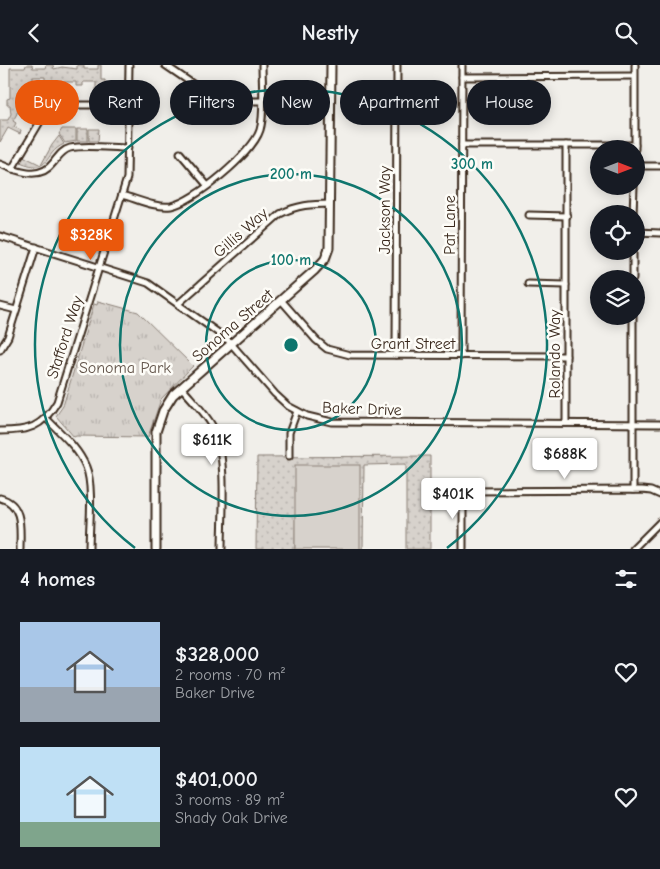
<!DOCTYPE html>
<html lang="en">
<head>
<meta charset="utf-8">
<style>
  :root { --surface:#171b24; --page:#242831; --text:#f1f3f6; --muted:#9ea1a6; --accent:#ea580c }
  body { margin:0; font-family:"Comic Neue",sans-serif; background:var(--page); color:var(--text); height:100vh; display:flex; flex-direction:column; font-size:19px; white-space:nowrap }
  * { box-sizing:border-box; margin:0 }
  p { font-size:16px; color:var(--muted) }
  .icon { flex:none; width:28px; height:28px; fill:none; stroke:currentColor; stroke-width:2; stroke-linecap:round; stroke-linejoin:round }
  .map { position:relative; height:484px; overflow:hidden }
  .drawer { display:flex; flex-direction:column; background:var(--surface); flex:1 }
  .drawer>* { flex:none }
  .hud { position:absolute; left:15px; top:15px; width:630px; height:45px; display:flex; gap:10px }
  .needle { width:32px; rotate:90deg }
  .fabs { position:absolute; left:590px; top:75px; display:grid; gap:10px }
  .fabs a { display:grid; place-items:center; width:55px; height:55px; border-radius:50%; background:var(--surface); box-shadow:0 2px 12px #0003; font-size:25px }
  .price { position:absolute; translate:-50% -42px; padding:0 11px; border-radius:5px; background:#fff; color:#222; font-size:16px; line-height:32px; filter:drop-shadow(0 1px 2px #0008) }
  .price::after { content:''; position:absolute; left:50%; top:30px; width:15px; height:11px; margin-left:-8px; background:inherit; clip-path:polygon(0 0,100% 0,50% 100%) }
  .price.on { background:var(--accent); color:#fff }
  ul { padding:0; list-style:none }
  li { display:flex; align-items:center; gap:15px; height:125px; padding:0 20px }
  li span { display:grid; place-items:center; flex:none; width:140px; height:100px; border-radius:0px; color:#555 }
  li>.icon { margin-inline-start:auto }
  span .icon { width:60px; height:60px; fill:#fffc; stroke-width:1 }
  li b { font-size:21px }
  h2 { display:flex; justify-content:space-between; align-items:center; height:60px; padding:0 20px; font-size:21px }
  .pill { padding:0 18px; border-radius:22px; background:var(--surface); box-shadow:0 2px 12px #0003; font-size:18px; line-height:45px }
  .pill.on { background:var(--accent); color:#fff }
  header { display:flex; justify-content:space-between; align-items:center; height:65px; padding:0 20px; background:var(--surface); font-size:22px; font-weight:700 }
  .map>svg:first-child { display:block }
  .grass { fill:url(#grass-dots); stroke:#897e75 }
  .park { fill:url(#park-tufts); stroke:#897e75 }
  .pitch { fill:#d7d2cc; stroke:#897e75 }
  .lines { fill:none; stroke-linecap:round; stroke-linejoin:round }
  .street-casing { stroke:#3b2a1e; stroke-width:9 }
  .secondary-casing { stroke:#3b2a1e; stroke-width:11 }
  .street { stroke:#fdfcf7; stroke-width:5 }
  .secondary { stroke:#fdfcf7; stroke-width:7 }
  .ring { fill:none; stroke:#0f766e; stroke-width:2.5 }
  .labels { text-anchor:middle; stroke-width:5; stroke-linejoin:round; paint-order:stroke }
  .street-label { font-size:16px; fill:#3b2a1e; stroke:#fdfcf7 }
  .park-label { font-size:16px; fill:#62544a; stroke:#fdfcf7 }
  .centre { fill:#0f766e; stroke:#fdfcf7; stroke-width:2.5 }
  .ring-label { font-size:15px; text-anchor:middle; font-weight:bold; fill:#0f766e; stroke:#fdfcf7; stroke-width:5; stroke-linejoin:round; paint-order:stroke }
</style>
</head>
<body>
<header><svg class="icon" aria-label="back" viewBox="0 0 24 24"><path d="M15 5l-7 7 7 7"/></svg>Nestly<svg class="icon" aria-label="search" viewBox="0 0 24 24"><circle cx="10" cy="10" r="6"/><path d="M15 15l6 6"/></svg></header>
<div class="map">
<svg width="660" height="484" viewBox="0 0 660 484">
  <defs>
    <pattern id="grass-dots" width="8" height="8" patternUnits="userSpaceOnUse" patternTransform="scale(1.25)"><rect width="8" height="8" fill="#d7d2cc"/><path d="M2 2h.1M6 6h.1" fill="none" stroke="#b9b4af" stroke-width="1.8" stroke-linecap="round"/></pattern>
    <pattern id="park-tufts" width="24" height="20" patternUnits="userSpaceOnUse" patternTransform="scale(1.25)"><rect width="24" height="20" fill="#d7d2cc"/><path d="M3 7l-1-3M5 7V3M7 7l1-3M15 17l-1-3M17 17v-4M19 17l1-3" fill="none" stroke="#b9b4af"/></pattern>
  </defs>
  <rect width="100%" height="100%" fill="#f1efea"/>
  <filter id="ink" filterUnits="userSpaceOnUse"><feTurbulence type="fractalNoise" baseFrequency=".02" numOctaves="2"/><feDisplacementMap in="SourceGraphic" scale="10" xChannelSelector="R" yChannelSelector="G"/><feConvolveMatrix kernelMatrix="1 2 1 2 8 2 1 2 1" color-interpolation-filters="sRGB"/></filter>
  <g filter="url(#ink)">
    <g class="grass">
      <polygon points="26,0 32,0 33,3 45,3 46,0 53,0 54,4 62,2 77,4 77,0 84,0 84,4 98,4 98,0 101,0 101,15 105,15 105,21 101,21 101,34 96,34 96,17 83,17 83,21 76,21 76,17 52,17 52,21 45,21 45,12 33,12 33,15 29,15 29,19 25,19 24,35 13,56 16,58 14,62 21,65 20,69 8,63 0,77 0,55 8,55 11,49 10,40 7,40 7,34 10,33 10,3 25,3"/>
      <polygon points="62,64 76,64 76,76 65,78 59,69"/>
      <rect x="77" y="64" width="11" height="12"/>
      <polygon points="89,64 99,64 98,76 89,76"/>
      <path d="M 59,71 L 64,79 C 42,89 52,110 20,97 L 23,91 L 41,100 L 52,80 Z"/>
      <polygon points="430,391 430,484 406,484 406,399 364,400 363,484 360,484 296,400 295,484 256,484 257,392"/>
    </g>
    <polygon class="park" points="98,236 138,247 193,301 161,334 148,372 76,371 74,372 56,351 63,341 94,239 97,240"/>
    <rect class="pitch" x="295" y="400" width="65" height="84"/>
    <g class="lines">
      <defs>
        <g id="street">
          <polyline points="165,0 212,32 229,36 262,36"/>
          <polyline points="462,12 634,11"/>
          <polyline points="462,80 635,80"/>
          <polyline points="566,80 566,358"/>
          <polyline points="635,84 635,0"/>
          <polyline points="180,88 207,120"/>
          <path d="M 0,99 C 16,106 40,116 53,98 C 58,92 62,85 70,83 C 86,79 111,83 128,83"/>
          <polyline points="636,101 660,101"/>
          <polyline points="12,104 50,40 128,40"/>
          <path d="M 122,130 C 137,134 155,143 171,141 C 194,137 253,88 260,65 C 265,49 262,18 262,0"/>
          <polyline points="633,149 634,121"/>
          <polyline points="529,150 567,151"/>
          <polyline points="636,167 660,168"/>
          <polyline points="0,171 148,218 227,274 275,329 288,341 307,351 332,357 660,359"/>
          <polyline points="633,214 633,186"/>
          <polyline points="528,219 566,220"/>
          <polyline points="281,235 316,275 327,284 350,290 566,291"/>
          <path d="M 178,239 L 280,149 C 297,140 312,139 330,139"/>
          <polyline points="0,241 16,245"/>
          <polyline points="633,251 633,425"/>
          <polyline points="0,285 8,272 36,182"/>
          <polyline points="396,290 397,0"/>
          <polyline points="461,291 462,0"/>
          <path d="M 182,323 C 192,335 205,347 213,362 C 228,391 222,450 222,484"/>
          <path d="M 46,353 C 60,368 78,382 86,402 C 94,421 89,462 89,484"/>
          <path d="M 0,366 C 28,366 42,363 57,337 L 127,113 L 129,0"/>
          <polyline points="289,391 289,368 297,346"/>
          <path d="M 0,433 C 24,439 20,464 20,484"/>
          <polyline points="463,484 463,426 642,425 651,426 660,430"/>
          <polyline points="633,484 660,457"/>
        </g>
        <polyline id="secondary" points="156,484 156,367 163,346 173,330 315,205 325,194 329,183 331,0"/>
      </defs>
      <use href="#street" class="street-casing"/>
      <use href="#secondary" class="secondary-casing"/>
      <use href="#street" class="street"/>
      <use href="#secondary" class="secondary"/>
    </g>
  </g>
  <g class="ring">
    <circle cx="291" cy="280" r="85"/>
    <circle cx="291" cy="280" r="171"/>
    <path d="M135 483A256 256 0 1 1 447 483"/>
  </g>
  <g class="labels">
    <g class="street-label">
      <text transform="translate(384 145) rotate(-90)" y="6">Jackson Way</text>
      <text transform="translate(449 160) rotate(-90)" y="6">Pat Lane</text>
      <text transform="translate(240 167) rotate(-41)" y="6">Gillis Way</text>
      <text transform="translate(232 260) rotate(-41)" y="6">Sonoma Street</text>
      <text transform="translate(64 272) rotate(-72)" y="6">Stafford Way</text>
      <text x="413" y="284">Grant Street</text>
      <text transform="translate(554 289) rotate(-90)" y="6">Rolando Way</text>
      <text transform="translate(362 343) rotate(2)" y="6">Baker Drive</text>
    </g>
    <g class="park-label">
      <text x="125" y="308">Sonoma Park</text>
    </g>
  </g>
  <circle cx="291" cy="280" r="8" class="centre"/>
  <g class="ring-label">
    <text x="472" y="104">300 m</text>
    <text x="291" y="114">200 m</text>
    <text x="291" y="200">100 m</text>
  </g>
</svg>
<div class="fabs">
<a><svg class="needle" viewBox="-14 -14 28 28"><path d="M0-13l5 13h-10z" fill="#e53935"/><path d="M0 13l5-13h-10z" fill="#9ea1a6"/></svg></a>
<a><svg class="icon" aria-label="locate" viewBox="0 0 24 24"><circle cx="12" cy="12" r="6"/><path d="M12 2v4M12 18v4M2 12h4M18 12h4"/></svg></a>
<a><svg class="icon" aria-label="layers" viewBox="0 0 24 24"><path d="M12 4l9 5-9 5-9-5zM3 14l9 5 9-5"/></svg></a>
</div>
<b class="price on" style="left:91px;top:196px">$328K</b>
<b class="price" style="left:212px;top:401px">$611K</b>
<b class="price" style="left:565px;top:415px">$688K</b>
<b class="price" style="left:453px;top:455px">$401K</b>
<div class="hud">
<a class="pill on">Buy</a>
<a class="pill">Rent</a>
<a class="pill">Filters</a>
<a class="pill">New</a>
<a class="pill">Apartment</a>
<a class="pill">House</a>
</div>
</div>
<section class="drawer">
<h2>4 homes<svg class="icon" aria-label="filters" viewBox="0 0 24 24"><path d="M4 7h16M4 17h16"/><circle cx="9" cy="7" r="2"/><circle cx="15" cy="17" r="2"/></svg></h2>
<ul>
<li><span style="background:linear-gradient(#a9c7e8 65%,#9aa5b1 0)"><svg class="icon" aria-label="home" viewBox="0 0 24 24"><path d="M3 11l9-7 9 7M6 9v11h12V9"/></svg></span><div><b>$328,000</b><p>2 rooms · 70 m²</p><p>Baker Drive</p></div><svg class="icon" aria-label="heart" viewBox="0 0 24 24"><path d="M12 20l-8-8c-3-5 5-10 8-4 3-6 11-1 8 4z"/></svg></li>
<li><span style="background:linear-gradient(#bfe0f5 75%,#7fa58c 0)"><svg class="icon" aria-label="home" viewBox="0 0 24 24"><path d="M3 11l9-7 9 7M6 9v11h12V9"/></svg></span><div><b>$401,000</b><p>3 rooms · 89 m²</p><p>Shady Oak Drive</p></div><svg class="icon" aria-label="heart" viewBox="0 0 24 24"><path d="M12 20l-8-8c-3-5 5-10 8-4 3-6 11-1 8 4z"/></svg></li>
</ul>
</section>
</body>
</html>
